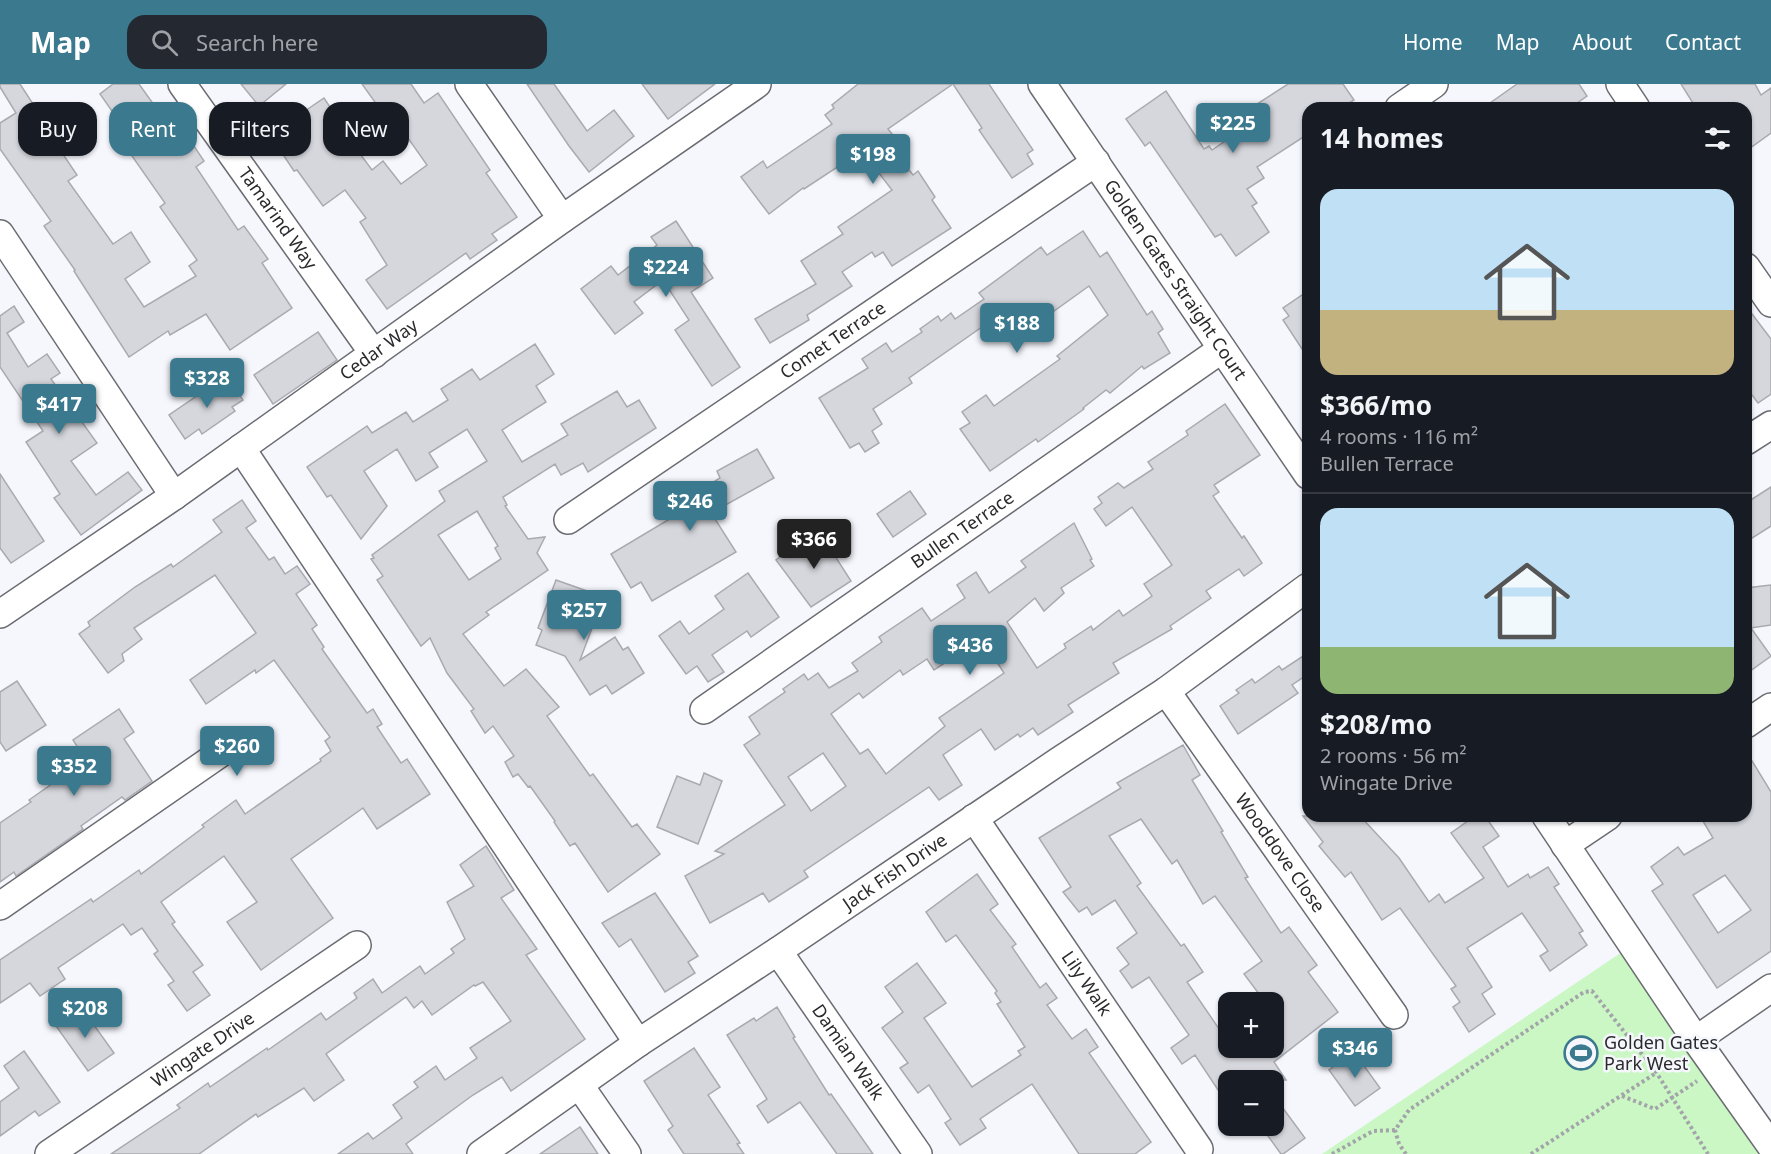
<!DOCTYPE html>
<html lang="en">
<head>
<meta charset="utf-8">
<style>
  :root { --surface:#171b24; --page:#242831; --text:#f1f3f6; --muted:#9ea1a6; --line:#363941; --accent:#3a798e }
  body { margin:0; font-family:"Noto Sans",sans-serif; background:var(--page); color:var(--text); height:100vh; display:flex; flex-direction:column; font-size:22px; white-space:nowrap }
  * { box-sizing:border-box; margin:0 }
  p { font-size:20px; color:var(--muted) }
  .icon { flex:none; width:33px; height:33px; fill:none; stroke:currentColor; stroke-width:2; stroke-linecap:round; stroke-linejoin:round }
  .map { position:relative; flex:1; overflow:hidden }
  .sheet { position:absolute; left:1302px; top:18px; width:450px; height:720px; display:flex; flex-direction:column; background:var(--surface); border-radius:18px; box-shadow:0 2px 4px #0004 }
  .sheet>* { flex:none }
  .top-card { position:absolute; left:18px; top:18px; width:570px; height:54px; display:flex; gap:12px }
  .fabs { position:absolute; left:1218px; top:908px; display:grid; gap:12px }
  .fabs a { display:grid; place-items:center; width:66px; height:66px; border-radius:12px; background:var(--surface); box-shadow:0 2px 4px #0004; font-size:30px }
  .price { position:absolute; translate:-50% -51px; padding:0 14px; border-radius:6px; background:var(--accent); color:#fff; font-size:20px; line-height:39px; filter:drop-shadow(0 2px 3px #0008) }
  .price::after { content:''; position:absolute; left:50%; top:36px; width:18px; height:14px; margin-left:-9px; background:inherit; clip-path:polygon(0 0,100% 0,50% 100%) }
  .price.current { background:#222; color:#fff }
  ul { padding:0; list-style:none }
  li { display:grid; align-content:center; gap:12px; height:318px; padding:0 18px }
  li+li { border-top:2px solid var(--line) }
  li span { display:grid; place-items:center; height:186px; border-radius:18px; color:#555 }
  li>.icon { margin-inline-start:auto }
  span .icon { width:108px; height:108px; fill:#fffc; stroke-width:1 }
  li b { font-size:26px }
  h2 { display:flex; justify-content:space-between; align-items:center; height:72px; padding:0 18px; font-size:26px }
  .tag { padding:0 21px; border-radius:18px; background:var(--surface); box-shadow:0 2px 4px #0004; font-size:21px; line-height:54px }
  .tag.current { background:var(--accent); color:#fff }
  header { display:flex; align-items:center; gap:36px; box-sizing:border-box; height:84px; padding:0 30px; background:var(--accent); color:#fff }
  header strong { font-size:28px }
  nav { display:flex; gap:33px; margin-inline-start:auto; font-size:21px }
  .search { width:420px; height:54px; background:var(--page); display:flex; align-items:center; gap:15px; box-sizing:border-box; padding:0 21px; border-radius:18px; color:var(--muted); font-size:22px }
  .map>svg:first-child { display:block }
  .green { fill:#caf7c4 }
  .building { fill:#d6d7dd; stroke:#a9aab0; stroke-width:1.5; fill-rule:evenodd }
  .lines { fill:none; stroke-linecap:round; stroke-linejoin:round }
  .minor-casing { stroke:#6a6c71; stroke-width:30 }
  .path { stroke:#a3a4a9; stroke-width:4; stroke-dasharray:3 3; stroke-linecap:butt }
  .minor { stroke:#fff; stroke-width:27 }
  .labels { text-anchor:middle; stroke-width:5; stroke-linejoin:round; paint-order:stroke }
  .street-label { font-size:18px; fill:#2a2a2c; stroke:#f5f7fd }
  .poi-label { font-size:18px; fill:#2a2a2c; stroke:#f5f7fd; text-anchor:start }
</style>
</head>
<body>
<header>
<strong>Map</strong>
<div class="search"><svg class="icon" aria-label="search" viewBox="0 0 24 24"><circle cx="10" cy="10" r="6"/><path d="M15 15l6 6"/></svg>Search here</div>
<nav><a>Home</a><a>Map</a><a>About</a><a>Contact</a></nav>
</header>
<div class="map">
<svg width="1771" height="1070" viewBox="0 0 1771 1070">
  <rect width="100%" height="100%" fill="#f5f7fd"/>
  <polygon class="green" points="1622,868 1758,1070 1322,1070"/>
  <g class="building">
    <polygon points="0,0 20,0 44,37 42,39 77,91 68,97 113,160 131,148 150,178 125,195 144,223 196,192 189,182 197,176 160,123 165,119 132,72 140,67 100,10 113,0 139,0 164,35 172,29 204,77 196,83 238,146 244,142 268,175 262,179 292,224 230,266 206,230 170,251 168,247 129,273 74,187 75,186 44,142 51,137 0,65 0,39 16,29 0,3"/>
    <polygon points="241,0 286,0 259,22"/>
    <polygon points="362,0 411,0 424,19 438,9 490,86 486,89 517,133 492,150 497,156 470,175 466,169 387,225 366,196 387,181 360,138 366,134 345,106 323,122 297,86 294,87 270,51 324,14 348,50 346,51 372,86 383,77 401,100 427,81 387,24 382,28"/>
    <polygon points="527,0 554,0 587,47 614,26 634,52 589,88 569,62"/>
    <polygon points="642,0 715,0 668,35"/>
    <polygon points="858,0 989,0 1033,66 1027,70 1033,80 1012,94 979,46 982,44 953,0 888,45 896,55 889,60 913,91 918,87 935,113 932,116 951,144 892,182 883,168 875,173 872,168 842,188 852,202 807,231 809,236 770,259 755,235 816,200 801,177 843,150 838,143 892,106 869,76 858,84 851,74 804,105 803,104 769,130 741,93 763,77 767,84 832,40 825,31 834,24 832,21"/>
    <polygon points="1288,0 1343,0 1354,16 1341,24 1308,24 1308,50 1257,83 1264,94 1247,105 1257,119 1252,122 1269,148 1236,172 1221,150 1215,153 1150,58 1145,62 1126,35 1166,7 1204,65 1209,62 1212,66 1244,44 1237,33"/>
    <polygon points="1517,0 1579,0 1587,12 1570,24 1483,24"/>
    <polygon points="1681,0 1755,0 1761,11 1771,4 1771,49 1746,67 1746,24 1696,24"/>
    <polygon points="676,137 713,194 691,208 740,283 712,302 675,246 689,236 663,196 634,218 643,229 615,250 581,205 611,182 618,191 657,161 651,153"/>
    <polygon points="1083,147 1100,173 1107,168 1147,231 1152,227 1163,245 1158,249 1170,269 1144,285 1142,282 1110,309 1106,306 1083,324 1084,325 1038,358 1036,355 990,387 960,345 970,339 962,328 986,311 994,322 1060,275 1057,272 1108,231 1089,202 1043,235 1034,224 990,254 982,243 909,294 912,299 873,325 882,340 872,347 879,359 865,368 859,359 850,364 819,314 868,284 862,275 886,259 892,268 922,248 920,245 938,232 941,237 951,229 955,235 984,215 979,209 1041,163 1047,171"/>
    <polygon points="1308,207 1308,274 1283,236 1289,232 1283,224"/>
    <polygon points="14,222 24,238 7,249 28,283 47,270 60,289 51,295 97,359 71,377 96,411 128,388 142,406 81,451 54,414 60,410 26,358 43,347 0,283 0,232"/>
    <polygon points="1746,222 1771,255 1771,310 1758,319 1746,303"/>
    <polygon points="318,248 337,276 273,320 254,291"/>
    <path d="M 535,260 L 554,290 L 536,302 L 546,318 L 502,346 L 522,378 L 568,351 L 561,340 L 617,307 L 627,323 L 639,316 L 656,344 L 588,388 L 583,379 L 561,391 L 555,380 L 503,413 L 507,421 L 505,422 L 528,455 L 545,453 L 537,469 L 548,486 L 486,528 L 489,531 L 463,550 L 504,602 L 526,585 L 559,623 L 547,632 L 590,692 L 593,690 L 632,743 L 637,740 L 660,770 L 608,808 L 575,759 L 570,762 L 554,738 L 555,737 L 530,702 L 528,703 L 518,690 L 513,693 L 505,678 L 514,672 L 493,642 L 485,649 L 471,627 L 474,625 L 447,589 L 430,554 L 421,562 L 377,496 L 383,492 L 371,475 L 374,474 L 372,471 L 445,417 L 439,407 L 487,377 L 467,345 L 429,369 L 438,383 L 416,397 L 397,365 L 364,387 L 387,422 L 361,455 L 331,411 L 327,413 L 307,383 L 367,342 L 372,349 L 406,328 L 413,338 L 448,316 L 441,305 L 472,285 L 480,296 ZM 477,427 L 498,462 L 495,464 L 501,475 L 469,496 L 438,451 Z"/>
    <polygon points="226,292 243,316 232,323 235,327 202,350 199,345 185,355 169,331"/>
    <path d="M 1225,320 L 1260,371 L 1214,401 L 1219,408 L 1213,412 L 1242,454 L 1244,452 L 1262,479 L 1244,492 L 1239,485 L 1206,507 L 1211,514 L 1170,542 L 1172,545 L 1113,579 L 1119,589 L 1068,621 L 1073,628 L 1038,651 L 1033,644 L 1020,653 L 1018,650 L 995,666 L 981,645 L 943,671 L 962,701 L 939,716 L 929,703 L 804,787 L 808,793 L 769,818 L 763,809 L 710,839 L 685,792 L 724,770 L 715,767 L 785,721 L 744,661 L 760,650 L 749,633 L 785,608 L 783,605 L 804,590 L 808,596 L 818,589 L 829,604 L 858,587 L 852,579 L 882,558 L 879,553 L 922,524 L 931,537 L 965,514 L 957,501 L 976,488 L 989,509 L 1026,483 L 1021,477 L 1074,439 L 1092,475 L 1090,476 L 1094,482 L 1061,504 L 1064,509 L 1044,527 L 1035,514 L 1007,538 L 1037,584 L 1066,564 L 1064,560 L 1091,542 L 1093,546 L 1119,526 L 1123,532 L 1152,512 L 1144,500 L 1172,481 L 1132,423 L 1106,442 L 1094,425 L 1102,419 L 1098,413 L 1118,399 L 1124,404 L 1153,385 L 1148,378 L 1188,351 L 1186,347 ZM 982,555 L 1004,589 L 939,634 L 945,642 L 886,690 L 868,665 L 860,670 L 831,630 L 859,609 L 863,614 L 900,586 L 903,591 L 927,575 L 934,586 ZM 823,669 L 846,702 L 811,727 L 788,693 Z"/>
    <polygon points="757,365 774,394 720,424 723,429 715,435 736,468 652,517 641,498 631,504 611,470 668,436 663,430 720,394 717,387"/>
    <polygon points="0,390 44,457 11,479 0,464"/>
    <polygon points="1771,403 1771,442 1746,458 1746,419"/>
    <polygon points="910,407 926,430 893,453 877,430"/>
    <polygon points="242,416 256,437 246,444 269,476 274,473 285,490 297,482 310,500 296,510 317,541 312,545 324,563 322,565 367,629 373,625 382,640 377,643 401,679 407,675 430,710 377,745 363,724 291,775 333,834 261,886 227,838 257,818 224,772 161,818 175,838 172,840 203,881 193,888 210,911 187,927 168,901 174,897 154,870 158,867 142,844 131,851 123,840 58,884 65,895 40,912 30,899 0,919 0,876 91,815 93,818 139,786 141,790 204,743 202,741 236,716 245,730 321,677 320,675 331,667 325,657 330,653 274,576 256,589 255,586 206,620 190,596 256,549 215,491 134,544 142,555 122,570 124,577 108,589 79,550 90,542 88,538 135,503 171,480 173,483 222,448 213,436"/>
    <polygon points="813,449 820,460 826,458 851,497 811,523 776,476"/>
    <polygon points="748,489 779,533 751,553 747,547 712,571 724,588 708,598 697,582 686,590 659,552 680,537 689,550 724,525 715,512"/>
    <polygon points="556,496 590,508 586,518 600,523 580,576 615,553 623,566 628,563 644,589 612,610 606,601 590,611 565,572 536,561 542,546 538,544"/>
    <polygon points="1771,501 1771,541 1751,544 1746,504"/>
    <polygon points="1746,537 1771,572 1746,590"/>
    <polygon points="1308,569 1308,590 1292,601 1298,609 1238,650 1220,622 1239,609 1236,606 1252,595 1255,599 1279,582 1282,586"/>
    <polygon points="17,597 46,641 6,667 0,658 0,608"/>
    <polygon points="119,625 134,648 124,655 152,697 125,716 122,713 81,742 83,745 16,792 14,788 0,798 0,739 31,718 29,716 86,676 73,656"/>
    <path d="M 1183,661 L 1200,691 L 1192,696 L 1223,747 L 1221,748 L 1248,793 L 1245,794 L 1281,849 L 1289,843 L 1317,881 L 1308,888 L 1338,928 L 1274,978 L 1286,996 L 1228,996 L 1228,1021 L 1195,971 L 1182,980 L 1171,964 L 1189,951 L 1149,893 L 1132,904 L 1120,887 L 1129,880 L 1117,864 L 1137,849 L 1115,816 L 1092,831 L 1087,823 L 1079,828 L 1063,808 L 1071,803 L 1039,754 L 1121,704 L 1117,699 ZM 1141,735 L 1172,780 L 1177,776 L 1203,820 L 1215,812 L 1262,877 L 1244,890 L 1265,918 L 1274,918 L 1274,963 L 1228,963 L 1228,958 L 1187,898 L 1203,888 L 1184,860 L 1181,862 L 1137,802 L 1141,799 L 1109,752 Z"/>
    <path d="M 1746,667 L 1771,708 L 1771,867 L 1717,904 L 1652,807 L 1663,800 L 1651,783 L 1678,763 L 1684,771 L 1713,754 L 1700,732 L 1746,732 ZM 1725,791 L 1751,826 L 1718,849 L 1693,811 Z"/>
    <polygon points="704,689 722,697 698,760 657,743 677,692 700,701"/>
    <polygon points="1303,732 1360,732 1399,774 1429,818 1439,810 1445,819 1484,794 1451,749 1475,732 1485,732 1499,752 1483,763 1508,803 1528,790 1530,794 1548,783 1559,800 1554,803 1583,847 1579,849 1587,861 1550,887 1540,872 1548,867 1522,829 1467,864 1492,903 1482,910 1495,930 1469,948 1453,923 1460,918 1451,905 1456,902 1400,824 1382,836 1351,788 1345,793 1319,762 1323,758"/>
    <polygon points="486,762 514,806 501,814 537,865 526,871 585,955 511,1007 502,993 473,1011 406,1060 413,1070 338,1070 368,1049 373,1055 402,1034 393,1021 418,1003 414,998 436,982 445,996 477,974 470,964 511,937 483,898 475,902 474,901 432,931 422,917 414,924 406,913 326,970 344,996 314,1017 304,1004 258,1033 256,1030 199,1070 111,1070 180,1024 177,1021 208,999 210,1003 267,964 268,966 321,929 326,936 357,914 354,909 373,895 382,909 420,882 425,890 454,869 451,865 465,855 447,818 474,802 460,781"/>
    <polygon points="977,790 998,820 990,826 1016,860 1012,863 1040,904 1046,899 1057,914 1047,921 1072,955 1086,945 1098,963 1089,969 1151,1058 1135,1070 1079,1070 1032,1000 980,1035 986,1044 960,1061 945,1039 951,1035 929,1001 918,1009 900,984 908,979 882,944 903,928 885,903 917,879 946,919 924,934 972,1003 1021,971 1018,967 1025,963 997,920 1001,918 995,909 997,907 956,851 946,858 926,828"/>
    <polygon points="655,809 698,872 688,878 695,889 665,908 631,855 619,863 602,839"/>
    <polygon points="81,923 114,969 88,987 56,942"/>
    <polygon points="777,923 795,953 793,954 829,1011 831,1010 873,1070 837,1070 800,1018 768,1039 757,1022 767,1015 727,951 754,934 756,937"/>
    <polygon points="694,964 720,1003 708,1011 740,1059 737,1060 744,1070 684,1070 668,1046 673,1042 644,997"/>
    <polygon points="24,967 60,1018 39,1032 35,1027 0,1052 0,1018 19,1004 4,982"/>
    <polygon points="1354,968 1380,1004 1355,1022 1329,986"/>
    <polygon points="1274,1012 1305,1054 1283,1070 1281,1070 1260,1041 1274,1041"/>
    <polygon points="580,1043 598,1070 540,1070"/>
  </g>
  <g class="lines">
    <defs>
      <g id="minor">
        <path id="s1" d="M 182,0 L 374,270"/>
        <polyline points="469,0 562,135"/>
        <path id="s2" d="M 1042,0 L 1308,391"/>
        <polyline points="1620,0 1636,24"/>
        <polyline points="1399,24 1434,0"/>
        <polyline points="0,150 174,412"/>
        <polyline points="1746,183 1771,219"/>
        <polyline points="1746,357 1771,341"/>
        <polyline points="241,364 638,959"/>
        <path id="s3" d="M 568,436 L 1096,78"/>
        <path id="s4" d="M 0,530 L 174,412 L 562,135 L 757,0"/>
        <path id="s5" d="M 1166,607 L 1394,931"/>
        <path id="s6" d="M 704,626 L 1222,265"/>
        <polyline points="1746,640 1771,623"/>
        <polyline points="1546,732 1696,956 1771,1062"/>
        <path id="s7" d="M 974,734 L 1199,1065"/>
        <polyline points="1565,761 1608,732"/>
        <polyline points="0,822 225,666"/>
        <path id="s8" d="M 778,867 L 918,1070"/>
        <polyline points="1696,956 1771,904"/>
        <polyline points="580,1002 627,1070"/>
        <path id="s9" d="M 49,1070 L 357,861"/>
        <path id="s10" d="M 481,1070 L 638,959 L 778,867 L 1059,677 L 1166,607 L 1308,503"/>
      </g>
    </defs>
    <use href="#minor" class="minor-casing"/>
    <g class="path">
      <polyline points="1622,1012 1655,1025 1697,997"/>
      <polyline points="1332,1070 1373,1047 1395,1046"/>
      <polyline points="1406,1070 1399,1060 1395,1046 1409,1026 1584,908 1592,907 1656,988 1708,1070"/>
      <polyline points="1531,1070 1656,989"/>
    </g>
    <use href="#minor" class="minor"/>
  </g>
  <defs>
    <symbol id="stadium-ring" viewBox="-11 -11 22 22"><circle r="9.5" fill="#f5f7fd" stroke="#3a798e" stroke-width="1.5"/><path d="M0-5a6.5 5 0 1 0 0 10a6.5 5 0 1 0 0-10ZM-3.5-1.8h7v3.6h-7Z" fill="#3a798e"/></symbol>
  </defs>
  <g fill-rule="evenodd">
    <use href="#stadium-ring" x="1562" y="950" width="38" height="38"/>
  </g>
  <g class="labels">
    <g class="street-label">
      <text dy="6" stroke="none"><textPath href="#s1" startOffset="165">Tamarind Way</textPath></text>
      <text dy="6" stroke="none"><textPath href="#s2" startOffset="237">Golden Gates Straight Court</textPath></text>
      <text dy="6" stroke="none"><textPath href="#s3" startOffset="320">Comet Terrace</textPath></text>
      <text dy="6" stroke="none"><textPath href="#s4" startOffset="462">Cedar Way</textPath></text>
      <text dy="6" stroke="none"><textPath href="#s6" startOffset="315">Bullen Terrace</textPath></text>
      <text dy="6" stroke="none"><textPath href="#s5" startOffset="198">Wooddove Close</textPath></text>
      <text dy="6" stroke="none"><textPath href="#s10" startOffset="501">Jack Fish Drive</textPath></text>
      <text dy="6" stroke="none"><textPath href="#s7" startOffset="200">Lily Walk</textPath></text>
      <text dy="6" stroke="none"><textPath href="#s9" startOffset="186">Wingate Drive</textPath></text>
      <text dy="6" stroke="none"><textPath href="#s8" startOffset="123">Damian Walk</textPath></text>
    </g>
    <g class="poi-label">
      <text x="1604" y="965">Golden Gates<tspan x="1604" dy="21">Park West</tspan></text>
    </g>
  </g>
</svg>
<div class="fabs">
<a>+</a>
<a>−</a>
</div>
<b class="price" style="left:1233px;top:70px">$225</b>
<b class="price" style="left:873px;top:101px">$198</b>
<b class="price" style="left:666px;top:214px">$224</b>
<b class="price" style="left:1017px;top:270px">$188</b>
<b class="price" style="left:207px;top:325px">$328</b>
<b class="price" style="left:59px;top:351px">$417</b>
<b class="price" style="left:690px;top:448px">$246</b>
<b class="price current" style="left:814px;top:486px">$366</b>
<b class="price" style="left:584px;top:557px">$257</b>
<b class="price" style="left:970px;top:592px">$436</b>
<b class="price" style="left:237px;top:693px">$260</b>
<b class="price" style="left:74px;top:713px">$352</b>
<b class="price" style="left:85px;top:955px">$208</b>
<b class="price" style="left:1355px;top:995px">$346</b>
<div class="top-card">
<a class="tag">Buy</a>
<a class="tag current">Rent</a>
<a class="tag">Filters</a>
<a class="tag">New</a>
</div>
<section class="sheet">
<h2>14 homes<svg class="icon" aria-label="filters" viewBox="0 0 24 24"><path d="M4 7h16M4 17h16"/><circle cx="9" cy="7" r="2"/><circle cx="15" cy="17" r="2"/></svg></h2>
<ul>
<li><span style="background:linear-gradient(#bfe0f5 65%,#c2b280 0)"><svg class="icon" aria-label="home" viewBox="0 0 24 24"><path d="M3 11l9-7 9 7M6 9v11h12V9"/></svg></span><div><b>$366/mo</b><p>4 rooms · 116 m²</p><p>Bullen Terrace</p></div></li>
<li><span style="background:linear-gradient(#bfe0f5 75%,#8fb573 0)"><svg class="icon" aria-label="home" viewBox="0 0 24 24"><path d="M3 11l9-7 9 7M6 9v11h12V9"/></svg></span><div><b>$208/mo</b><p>2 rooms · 56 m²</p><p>Wingate Drive</p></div></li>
</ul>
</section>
</div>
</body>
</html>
